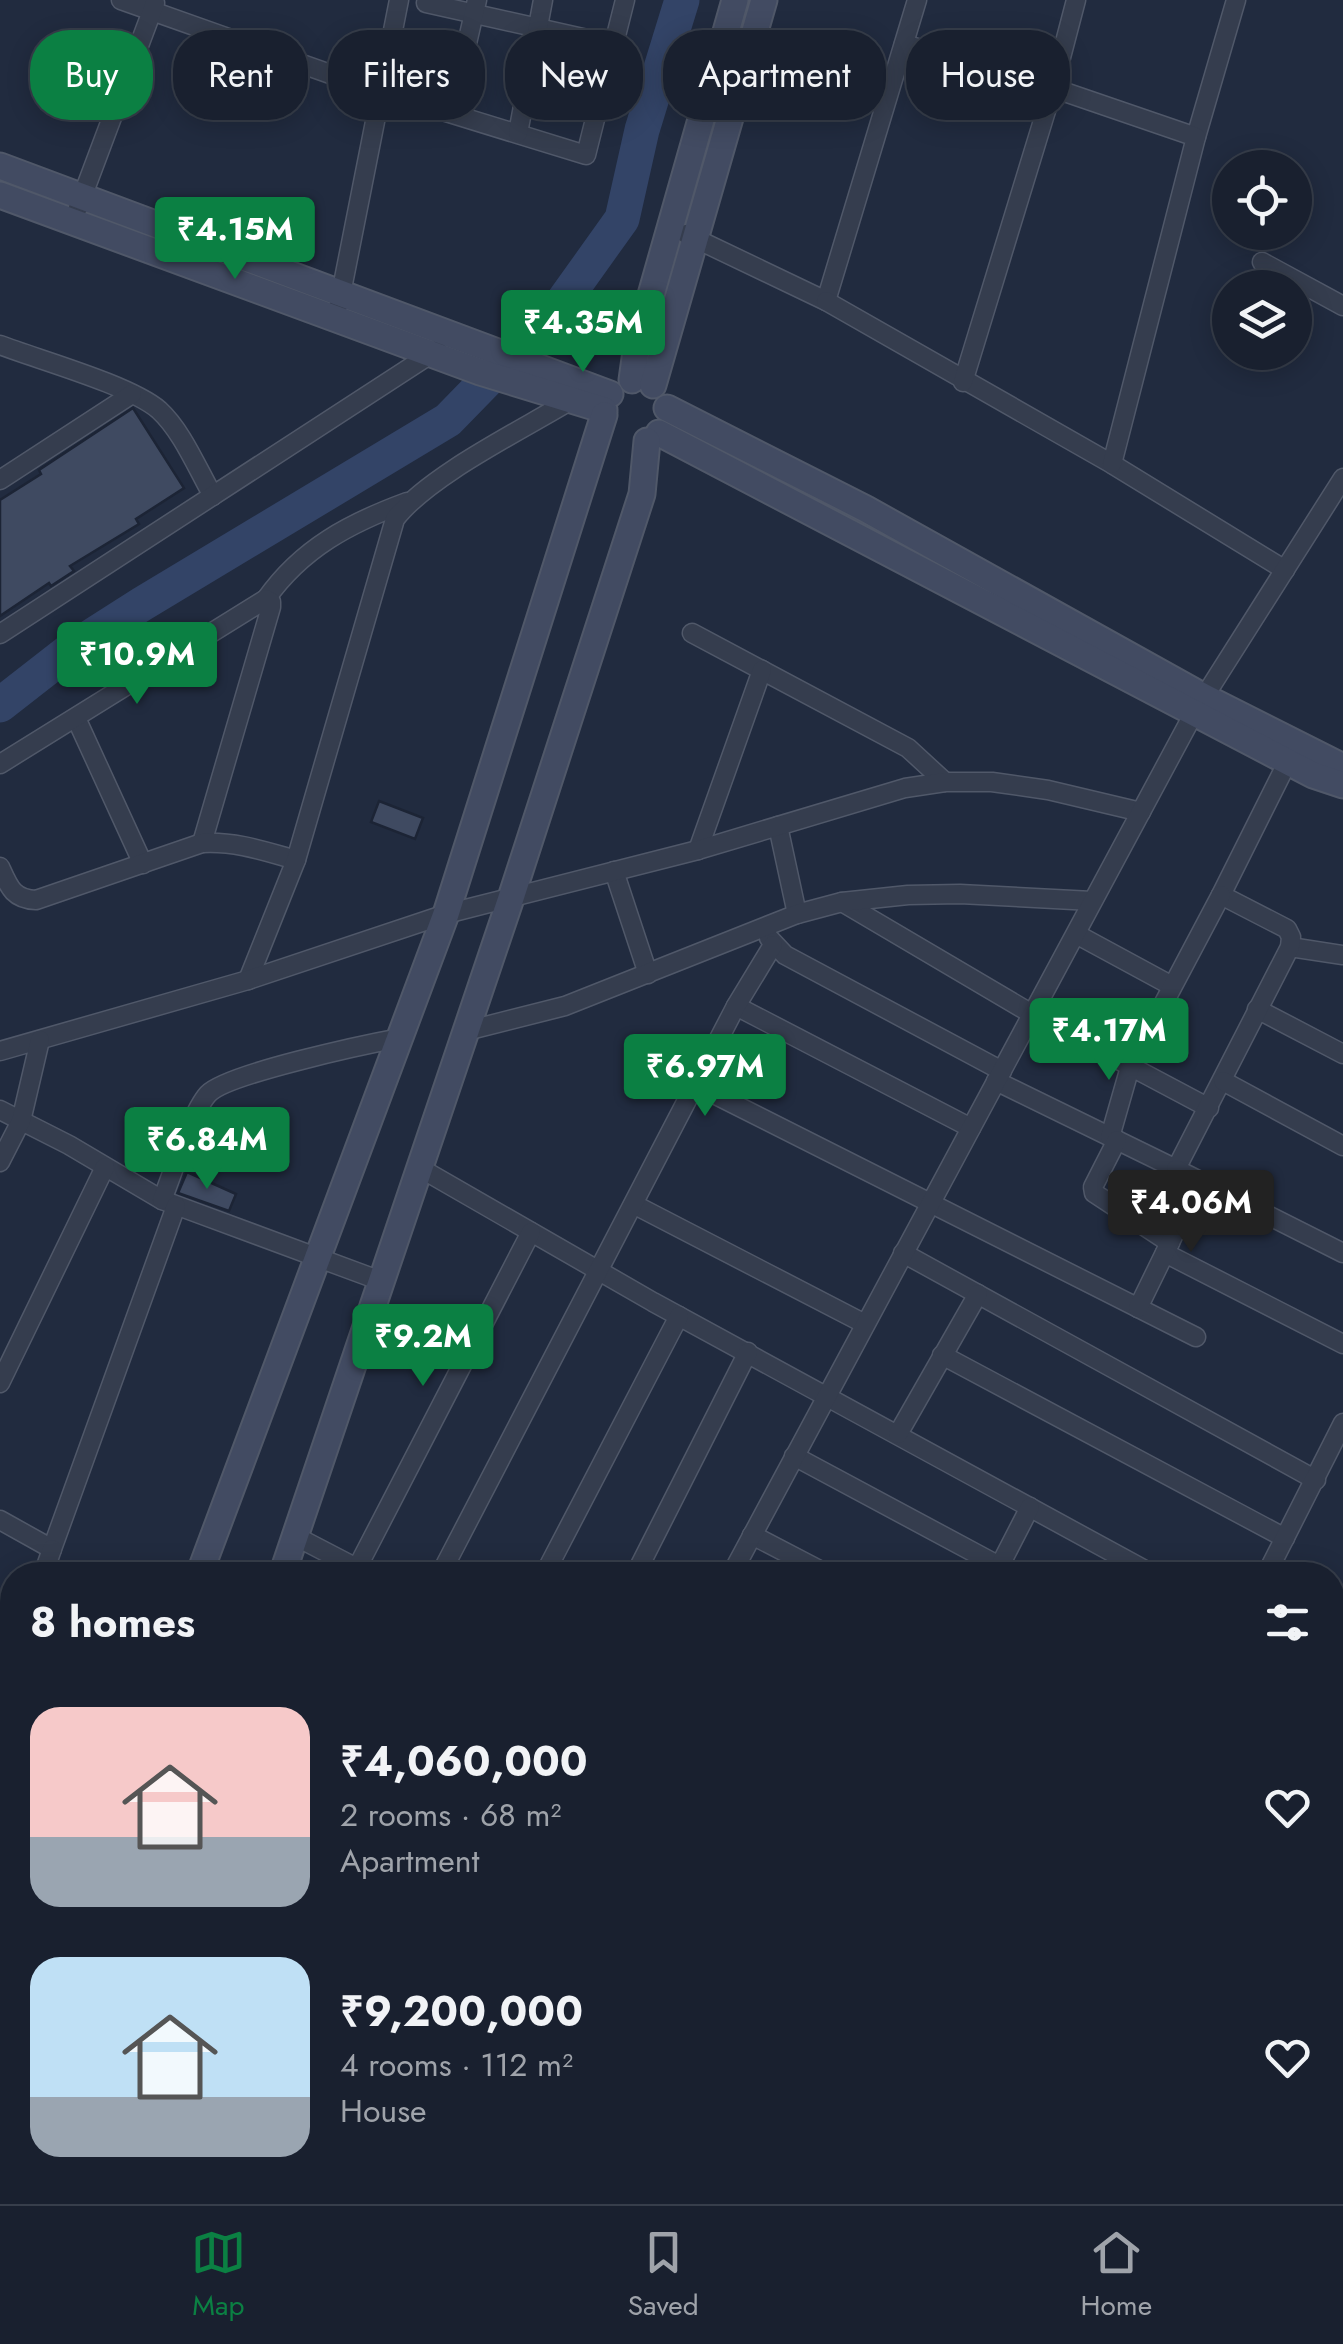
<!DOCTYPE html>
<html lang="en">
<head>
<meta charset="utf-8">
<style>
  :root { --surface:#19202f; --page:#262d3b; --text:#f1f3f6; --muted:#9fa3aa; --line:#373e4b; --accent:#0b8043 }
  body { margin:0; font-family:Jost,sans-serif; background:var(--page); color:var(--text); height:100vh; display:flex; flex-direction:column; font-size:38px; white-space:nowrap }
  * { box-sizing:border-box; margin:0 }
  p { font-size:32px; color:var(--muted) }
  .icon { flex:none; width:55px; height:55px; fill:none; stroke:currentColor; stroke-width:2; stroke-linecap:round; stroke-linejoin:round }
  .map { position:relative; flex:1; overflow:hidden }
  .sheet { position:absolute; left:0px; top:1562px; width:1345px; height:642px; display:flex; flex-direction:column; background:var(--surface); border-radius:40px 40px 0 0; box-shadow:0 5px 25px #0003,0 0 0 2px var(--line) }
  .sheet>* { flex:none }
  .banner { position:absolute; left:30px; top:30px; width:1285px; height:90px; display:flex; gap:20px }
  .buttons { position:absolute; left:1212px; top:150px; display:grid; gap:20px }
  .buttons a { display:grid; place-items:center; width:100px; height:100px; border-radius:50%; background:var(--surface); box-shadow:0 5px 25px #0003,0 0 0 2px var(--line); font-size:50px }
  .price { position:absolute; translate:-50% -85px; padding:0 22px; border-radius:10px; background:var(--accent); color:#fff; font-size:32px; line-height:65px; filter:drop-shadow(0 2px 5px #0008) }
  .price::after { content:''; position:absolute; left:50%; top:60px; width:30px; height:22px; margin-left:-15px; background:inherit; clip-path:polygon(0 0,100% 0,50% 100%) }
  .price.current { background:#222; color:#fff }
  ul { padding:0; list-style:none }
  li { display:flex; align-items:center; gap:30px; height:250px; padding:0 30px }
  li span { display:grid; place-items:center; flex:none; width:280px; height:200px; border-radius:30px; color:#555 }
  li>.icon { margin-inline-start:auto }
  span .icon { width:120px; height:120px; fill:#fffc; stroke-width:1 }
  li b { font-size:42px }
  h2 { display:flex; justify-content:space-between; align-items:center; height:120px; padding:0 30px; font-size:42px }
  .chip { padding:0 35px; border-radius:40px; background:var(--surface); box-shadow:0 5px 25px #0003,0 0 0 2px var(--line); font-size:35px; line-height:90px }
  .chip.current { background:var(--accent); color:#fff }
  .tab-bar { display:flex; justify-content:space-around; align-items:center; height:140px; border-top:2px solid var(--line); background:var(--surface); font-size:28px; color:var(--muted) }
  .tab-bar a { display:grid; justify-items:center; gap:5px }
  .tab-bar .current { color:var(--accent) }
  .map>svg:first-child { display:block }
  .green { fill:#233a3f }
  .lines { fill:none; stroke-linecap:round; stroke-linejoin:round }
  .river { stroke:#334467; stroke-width:35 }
  .building { fill:#3f4a61; stroke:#1c2435; stroke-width:2.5 }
  .street-casing { stroke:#505869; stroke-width:21 }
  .secondary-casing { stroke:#505869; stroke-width:29 }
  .street { stroke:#353d4e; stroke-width:18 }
  .secondary { stroke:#424b62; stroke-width:25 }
</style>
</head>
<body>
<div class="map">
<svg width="1343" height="2204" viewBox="0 0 1343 2204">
  <rect width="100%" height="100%" fill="#212b3f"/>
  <polygon class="green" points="252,2193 252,2192 373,2193 368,2204 248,2204"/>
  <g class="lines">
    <polyline class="river" points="0,705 73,648 142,604 448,420 562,303 622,219 642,130 682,0"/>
  </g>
  <g class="building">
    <polygon points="133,408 184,488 136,519 139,524 70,566 74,571 51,586 49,583 0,616 0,500 41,474 39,470"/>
    <polygon points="379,801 423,818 415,839 371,822"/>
    <polygon points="187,1172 236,1194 229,1211 178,1193"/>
  </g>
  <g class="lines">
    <defs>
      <g id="street">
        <polyline points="121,0 381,92 586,155 625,0"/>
        <polyline points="426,3 614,45"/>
        <polyline points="904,44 1053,88 1076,0"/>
        <polyline points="451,113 477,0"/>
        <polyline points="518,133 543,0"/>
        <polyline points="1196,137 1236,0"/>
        <polyline points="78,208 155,3"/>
        <polyline points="686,234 826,301 917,0"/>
        <polyline points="1262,262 1343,306"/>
        <polyline points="826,301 1112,464 1285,570"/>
        <polyline points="339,304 399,0"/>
        <path d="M 0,345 C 39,360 130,385 159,410 C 182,431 197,468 213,496"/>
        <polyline points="963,382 1053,88 1196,137 1112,464"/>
        <polyline points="0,480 132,394"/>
        <path d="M 266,599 C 302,548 350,523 407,502"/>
        <polyline points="692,633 908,748 945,782"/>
        <polyline points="0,634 437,350"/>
        <polyline points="76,718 143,864"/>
        <polyline points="0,764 266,599 271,602 271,607 202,843"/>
        <polyline points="778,826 797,914"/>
        <polyline points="698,850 762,670"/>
        <path d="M 0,867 C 9,887 13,899 36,900 L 202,843 C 235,841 264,851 296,860"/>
        <polyline points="614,871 648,974"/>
        <polyline points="842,902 1032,1014 1209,1108"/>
        <polyline points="1076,934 1172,986"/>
        <polyline points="769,938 785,955 1002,1071"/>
        <polyline points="1290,947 1343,955"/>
        <path d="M 248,980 L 296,860 L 395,519 C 429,475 522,430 571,400"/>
        <polyline points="736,1006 971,1128"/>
        <polyline points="1257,1009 1343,1054"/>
        <polyline points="466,1031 565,1006 797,914 842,902 908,895 960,894 1092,901"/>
        <polyline points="0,1051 248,980 446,914 698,850 905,788 945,782 992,782 1048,790 1141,812"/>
        <polyline points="996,1081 1176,1169 1290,947 1291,937 1287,929 1221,895 1288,761"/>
        <polyline points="1223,1081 1343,1146"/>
        <polyline points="696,1085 1196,1337"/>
        <polyline points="0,1110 69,1145 162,1200 381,1281"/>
        <polyline points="1110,1137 1130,1067 1221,895"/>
        <polyline points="1117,1140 1093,1187 1094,1193 1170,1243"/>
        <polyline points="0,1162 21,1121 40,1040"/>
        <polyline points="420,1168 653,1302 1154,1575"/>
        <polyline points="1176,1169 1343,1253"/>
        <path d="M 162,1200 C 173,1173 191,1113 208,1094 C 226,1074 367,1044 400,1038"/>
        <polyline points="635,1205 865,1324"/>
        <polyline points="903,1253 1316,1480"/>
        <polyline points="1165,1253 1343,1344"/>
        <polyline points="1138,1308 1200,1181"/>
        <polyline points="942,1355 1285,1538"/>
        <polyline points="0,1383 105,1167"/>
        <polyline points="898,1434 978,1294"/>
        <polyline points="794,1456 1016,1575"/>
        <polyline points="0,1520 52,1549 176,1206"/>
        <polyline points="752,1535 829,1575"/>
        <polyline points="295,1536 370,1575"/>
        <polyline points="357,1568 531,1232"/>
        <polyline points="43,1575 52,1549"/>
        <polyline points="440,1575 736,1006 773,945"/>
        <polyline points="544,1575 679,1316"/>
        <polyline points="635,1575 748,1352"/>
        <polyline points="731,1575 1194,713 1343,478"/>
        <polyline points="995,1575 1030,1507"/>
        <polyline points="1266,1575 1343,1423"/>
        <polyline points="1332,1624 1343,1622"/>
        <polyline points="0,1637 12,1643"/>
        <polyline points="0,1696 12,1664"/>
        <polyline points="1332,1736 1343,1742"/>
        <polyline points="1332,1851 1343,1856"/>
        <polyline points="1332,1953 1339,1940"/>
        <polyline points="1332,2181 1343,2162"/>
        <polyline points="823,2192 842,2204"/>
        <polyline points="1074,2192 1097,2204"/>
        <polyline points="1328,2192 1332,2204"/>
        <polyline points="229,2204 232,2192"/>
        <polyline points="394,2204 400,2192"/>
        <polyline points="496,2204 504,2195 511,2194 531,2204"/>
        <polyline points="628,2204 635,2192"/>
        <polyline points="722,2204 729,2192"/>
        <polyline points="955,2204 961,2192"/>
        <polyline points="1054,2204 1060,2192"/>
        <polyline points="1198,2204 1205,2192"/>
      </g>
      <g id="secondary">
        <polyline points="0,166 610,394"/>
        <polyline points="0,195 480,372 604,410"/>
        <polyline points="632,380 637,344 735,0"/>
        <polyline points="653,385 764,0"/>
        <polyline points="667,408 866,509 1204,697 1343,767"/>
        <polyline points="659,433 1313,775 1343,785"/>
        <polyline points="199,1575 446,914 604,415"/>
        <polyline points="282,1575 510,901 642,494 647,441"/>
        <polyline points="0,2167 12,2132"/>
        <polyline points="69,2204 73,2192"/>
      </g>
    </defs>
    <use href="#street" class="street-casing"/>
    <use href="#secondary" class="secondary-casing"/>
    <use href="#street" class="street"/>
    <use href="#secondary" class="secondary"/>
  </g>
</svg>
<div class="buttons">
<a><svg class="icon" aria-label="locate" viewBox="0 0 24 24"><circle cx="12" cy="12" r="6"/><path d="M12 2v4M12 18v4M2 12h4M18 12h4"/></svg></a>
<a><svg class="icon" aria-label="layers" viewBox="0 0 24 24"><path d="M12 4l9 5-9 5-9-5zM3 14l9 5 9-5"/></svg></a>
</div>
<b class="price" style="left:235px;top:282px">₹4.15M</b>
<b class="price" style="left:583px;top:375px">₹4.35M</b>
<b class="price" style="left:137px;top:707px">₹10.9M</b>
<b class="price" style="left:1109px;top:1083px">₹4.17M</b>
<b class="price" style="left:705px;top:1119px">₹6.97M</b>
<b class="price" style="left:207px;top:1192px">₹6.84M</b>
<b class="price current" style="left:1191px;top:1255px">₹4.06M</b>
<b class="price" style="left:423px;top:1389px">₹9.2M</b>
<div class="banner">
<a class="chip current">Buy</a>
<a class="chip">Rent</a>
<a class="chip">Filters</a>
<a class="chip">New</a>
<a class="chip">Apartment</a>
<a class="chip">House</a>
</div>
<section class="sheet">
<h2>8 homes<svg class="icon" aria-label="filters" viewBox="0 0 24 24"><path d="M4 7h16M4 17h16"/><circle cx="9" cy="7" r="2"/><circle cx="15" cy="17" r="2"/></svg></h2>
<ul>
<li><span style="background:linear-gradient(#f6c9c9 65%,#9aa5b1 0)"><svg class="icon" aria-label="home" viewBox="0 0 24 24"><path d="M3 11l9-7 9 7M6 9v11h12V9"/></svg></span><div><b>₹4,060,000</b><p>2 rooms · 68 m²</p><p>Apartment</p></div><svg class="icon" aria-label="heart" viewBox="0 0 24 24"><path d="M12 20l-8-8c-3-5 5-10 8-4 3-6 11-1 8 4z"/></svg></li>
<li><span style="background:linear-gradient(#bfe0f5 70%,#9aa5b1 0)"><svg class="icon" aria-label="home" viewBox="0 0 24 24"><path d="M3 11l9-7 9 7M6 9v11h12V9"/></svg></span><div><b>₹9,200,000</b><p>4 rooms · 112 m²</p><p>House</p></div><svg class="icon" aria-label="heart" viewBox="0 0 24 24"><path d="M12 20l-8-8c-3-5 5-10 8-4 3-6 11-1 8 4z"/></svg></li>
</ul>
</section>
</div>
<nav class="tab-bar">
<a class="current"><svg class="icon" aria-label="map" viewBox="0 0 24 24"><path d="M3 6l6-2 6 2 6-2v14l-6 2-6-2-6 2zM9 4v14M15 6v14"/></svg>Map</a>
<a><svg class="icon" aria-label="saved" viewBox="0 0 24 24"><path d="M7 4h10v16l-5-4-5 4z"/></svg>Saved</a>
<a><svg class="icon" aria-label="home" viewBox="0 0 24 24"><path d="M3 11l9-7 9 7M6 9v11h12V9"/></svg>Home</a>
</nav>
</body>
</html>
